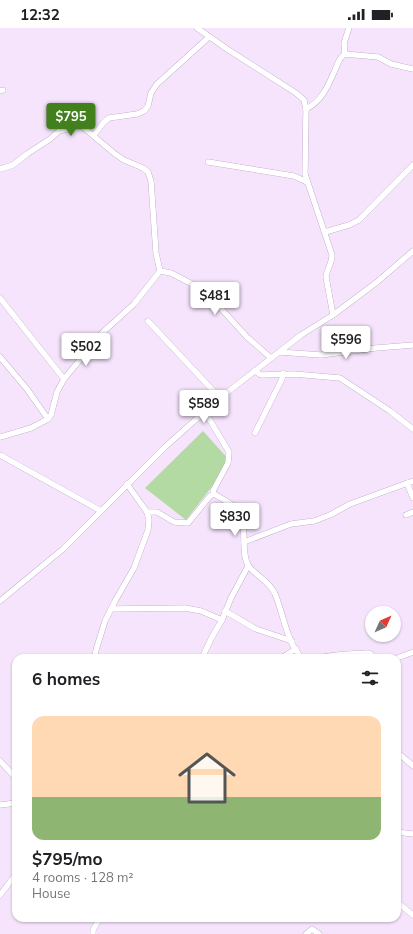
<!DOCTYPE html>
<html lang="en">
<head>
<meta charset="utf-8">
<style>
  :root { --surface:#fff; --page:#f2f2f2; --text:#202124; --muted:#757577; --line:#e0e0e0; --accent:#42801e }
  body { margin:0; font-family:Mulish,sans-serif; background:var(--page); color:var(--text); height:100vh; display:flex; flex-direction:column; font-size:15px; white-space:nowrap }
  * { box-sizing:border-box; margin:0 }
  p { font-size:13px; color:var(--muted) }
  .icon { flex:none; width:22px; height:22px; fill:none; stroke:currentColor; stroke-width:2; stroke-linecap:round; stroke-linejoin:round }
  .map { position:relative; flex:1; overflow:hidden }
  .sheet { position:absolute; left:12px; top:626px; width:389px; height:268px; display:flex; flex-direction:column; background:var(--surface); border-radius:12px; box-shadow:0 1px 3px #0004 }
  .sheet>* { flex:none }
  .needle { width:26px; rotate:45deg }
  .buttons { position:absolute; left:365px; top:578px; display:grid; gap:8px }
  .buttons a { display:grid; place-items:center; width:36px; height:36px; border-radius:50%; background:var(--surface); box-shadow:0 1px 3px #0004; font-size:20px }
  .price { position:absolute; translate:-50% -34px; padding:0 9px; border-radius:4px; background:#fff; color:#222; font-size:13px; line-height:26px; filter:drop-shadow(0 1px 2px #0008) }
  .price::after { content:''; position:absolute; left:50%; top:24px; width:12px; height:9px; margin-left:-6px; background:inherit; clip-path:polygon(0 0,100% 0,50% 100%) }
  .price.on { background:var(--accent); color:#fff }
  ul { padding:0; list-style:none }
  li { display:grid; align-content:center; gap:8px; height:212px; padding:0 20px }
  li+li { border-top:1px solid var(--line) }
  li span { display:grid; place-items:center; height:124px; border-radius:12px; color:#555 }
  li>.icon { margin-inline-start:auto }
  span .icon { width:72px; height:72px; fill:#fffc; stroke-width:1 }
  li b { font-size:17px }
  h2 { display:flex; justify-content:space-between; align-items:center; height:48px; padding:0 20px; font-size:17px }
  .status { display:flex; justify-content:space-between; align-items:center; height:28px; padding:0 20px; background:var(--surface); direction:ltr }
  .status svg { height:11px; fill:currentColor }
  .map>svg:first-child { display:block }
  .green { fill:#b4daa3 }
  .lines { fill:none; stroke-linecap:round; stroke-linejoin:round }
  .minor-casing { stroke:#ad92b7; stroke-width:6 }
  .minor { stroke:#fff; stroke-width:5.5 }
</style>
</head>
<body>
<div class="status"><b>12:32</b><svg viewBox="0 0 49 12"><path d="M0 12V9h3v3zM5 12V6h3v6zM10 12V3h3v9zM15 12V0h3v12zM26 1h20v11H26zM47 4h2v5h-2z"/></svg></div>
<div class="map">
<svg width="413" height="906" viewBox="0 0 413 906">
  <rect width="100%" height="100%" fill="#f5e4fc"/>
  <polygon class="green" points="203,403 231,434 186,492 145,460"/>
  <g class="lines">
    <defs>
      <g id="minor">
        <path d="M 197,0 L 227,21 L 296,65 L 304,72 L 306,81 L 305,146 L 332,227 C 332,235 327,241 326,249 L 333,287"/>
        <polyline points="345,26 344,15 349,0"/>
        <polyline points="0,63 3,62"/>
        <path d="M 306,81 C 322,73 328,58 335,42 C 338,36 339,29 345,26 L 378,29 L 391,36 L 413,41"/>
        <polyline points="94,107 104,94 109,90 137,86 144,83 148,78 151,65 157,56 209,9"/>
        <polyline points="208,134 294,148 307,154"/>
        <polyline points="0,141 13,137 27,126 50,111 59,103 79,98 83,99 115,126 124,132 143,140 148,144 151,153 156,225 160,243"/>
        <polyline points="325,204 349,197 359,192 413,137"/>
        <polyline points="160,243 171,245 194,257 215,274 247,309 271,330"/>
        <polyline points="0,270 64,351"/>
        <polyline points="148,293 220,370"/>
        <polyline points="279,324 321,327 376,320 413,317"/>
        <polyline points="0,329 27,361 48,391"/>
        <polyline points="255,343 261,347 294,346 340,350 390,383 413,401"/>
        <path d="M 205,384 L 229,424 L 228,435 L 213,463 L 214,466 C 222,471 233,476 239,483 C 248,494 240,523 248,537 C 253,546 270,553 275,566 C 283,584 287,616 302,630"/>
        <polyline points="255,405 282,351 283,345"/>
        <polyline points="0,409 31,400 48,391 51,387 57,364 64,351 102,305 134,276 160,243"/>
        <polyline points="0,427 101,483"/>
        <polyline points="407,455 413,470"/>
        <polyline points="147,484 157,484 174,494 188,495 210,468 214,466"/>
        <polyline points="406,487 413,484"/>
        <polyline points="244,514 291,496 314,493 330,487 350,476 413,453"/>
        <polyline points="0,573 63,521 165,419 220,370 301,307 333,287 377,254 413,223"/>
        <polyline points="111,581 185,580 201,583 222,592"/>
        <polyline points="225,583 256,601 292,613"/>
        <polyline points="95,630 96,622 105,593 115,573 134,540 148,502 149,492 147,484 127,456"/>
        <polyline points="202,630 212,609 222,592 231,570 248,538"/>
        <polyline points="281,630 296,621"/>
        <path d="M 319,630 C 335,626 352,626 368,625 L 371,626 L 373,630"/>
        <polyline points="397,630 413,624"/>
        <polyline points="397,724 413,738"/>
        <polyline points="0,733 16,750"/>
        <polyline points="0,777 16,775"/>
        <polyline points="397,804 413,806"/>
        <polyline points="0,867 16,846"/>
        <polyline points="397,874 413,887"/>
        <polyline points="93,906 93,902 100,890"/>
        <polyline points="306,906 312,901 319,906"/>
      </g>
    </defs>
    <use href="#minor" class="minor-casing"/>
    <use href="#minor" class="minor"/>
  </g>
</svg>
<div class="buttons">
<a><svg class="needle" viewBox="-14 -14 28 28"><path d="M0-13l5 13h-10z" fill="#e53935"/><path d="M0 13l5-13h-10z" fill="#757577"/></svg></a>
</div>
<b class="price on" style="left:71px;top:109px">$795</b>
<b class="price" style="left:215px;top:288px">$481</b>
<b class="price" style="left:346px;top:332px">$596</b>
<b class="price" style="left:86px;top:339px">$502</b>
<b class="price" style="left:204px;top:396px">$589</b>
<b class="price" style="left:235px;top:509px">$830</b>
<section class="sheet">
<h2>6 homes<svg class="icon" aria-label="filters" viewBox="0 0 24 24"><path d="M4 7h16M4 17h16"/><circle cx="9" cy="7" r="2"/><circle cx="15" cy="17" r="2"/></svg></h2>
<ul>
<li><span style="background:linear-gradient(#ffd9b3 65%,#8fb573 0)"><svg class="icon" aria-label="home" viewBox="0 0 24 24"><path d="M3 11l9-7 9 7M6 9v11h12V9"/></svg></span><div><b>$795/mo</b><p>4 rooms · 128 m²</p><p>House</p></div></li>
</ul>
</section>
</div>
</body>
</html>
